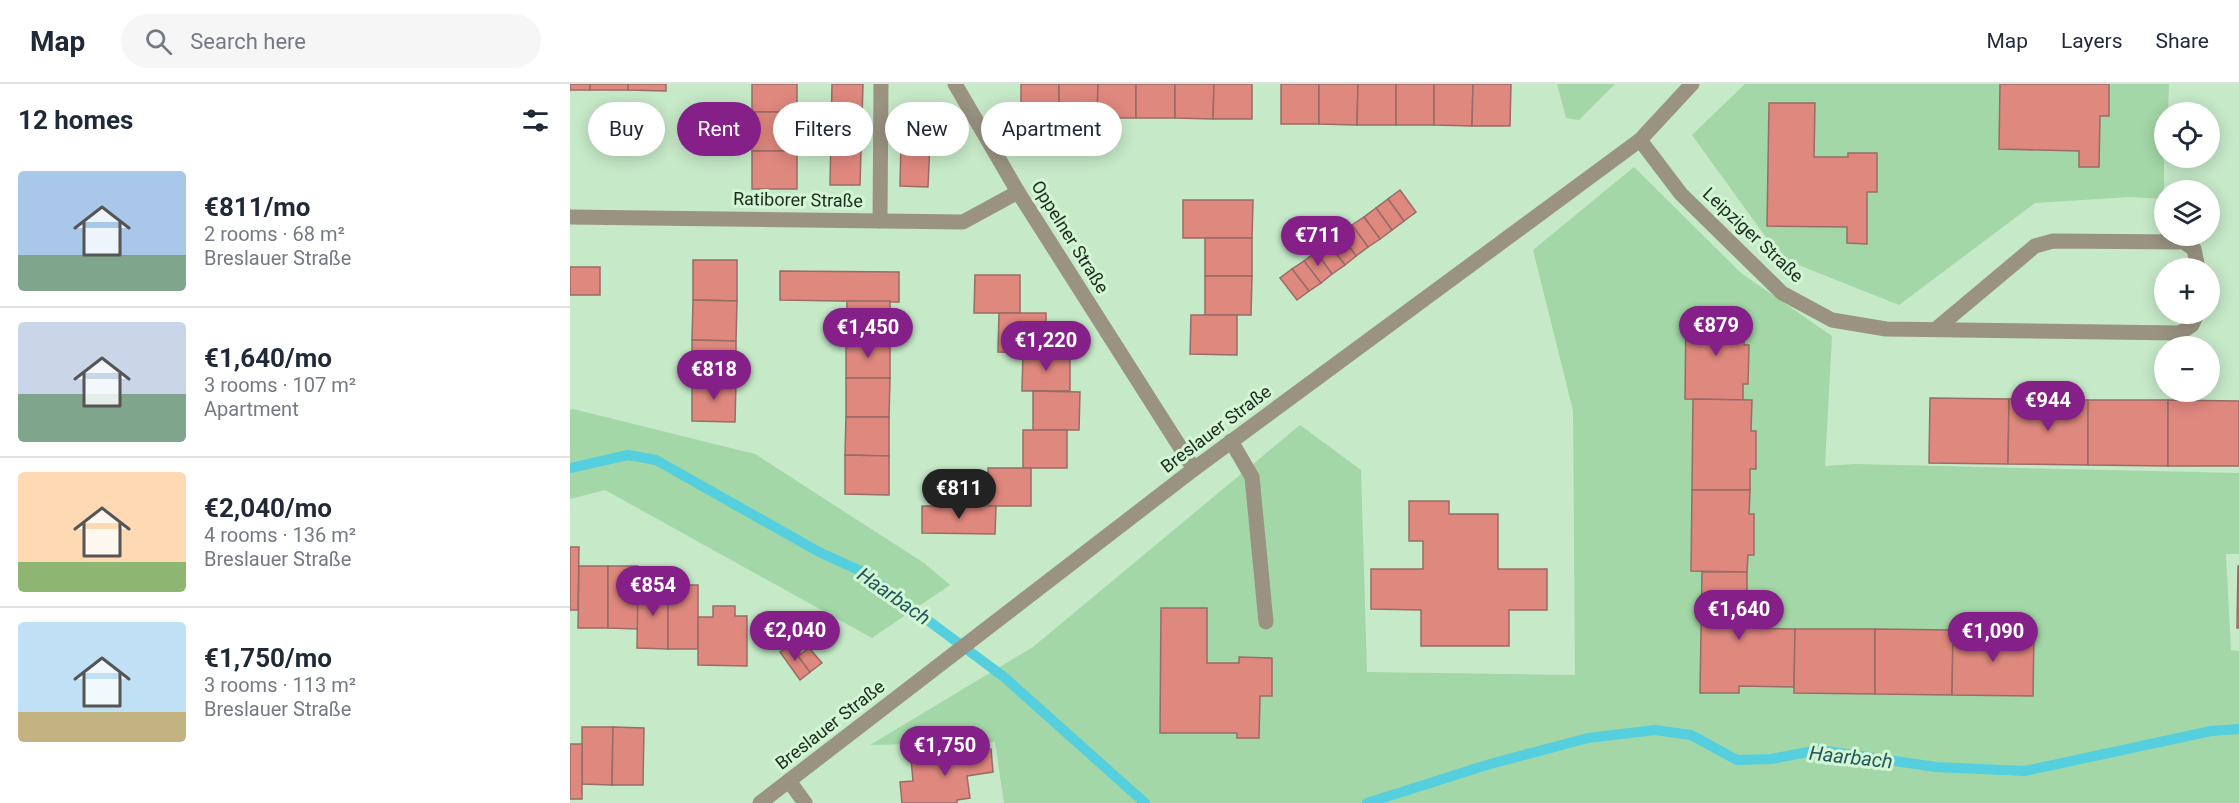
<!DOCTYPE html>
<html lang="en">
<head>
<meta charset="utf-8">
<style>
  :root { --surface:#fff; --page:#f6f6f7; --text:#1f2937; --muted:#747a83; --line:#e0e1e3; --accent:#852089 }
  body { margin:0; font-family:Roboto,sans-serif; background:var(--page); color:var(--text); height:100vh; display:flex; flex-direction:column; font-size:22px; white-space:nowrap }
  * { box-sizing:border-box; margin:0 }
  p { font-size:20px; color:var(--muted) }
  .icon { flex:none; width:33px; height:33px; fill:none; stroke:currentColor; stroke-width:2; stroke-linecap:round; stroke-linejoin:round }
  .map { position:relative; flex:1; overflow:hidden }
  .sheet { display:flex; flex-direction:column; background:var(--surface); width:570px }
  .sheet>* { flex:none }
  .banner { position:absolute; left:18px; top:18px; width:570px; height:54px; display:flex; gap:12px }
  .controls { position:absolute; left:1584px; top:18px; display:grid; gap:12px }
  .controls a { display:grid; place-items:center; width:66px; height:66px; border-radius:50%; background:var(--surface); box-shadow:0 3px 15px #0003; font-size:30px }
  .price { position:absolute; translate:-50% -51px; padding:0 14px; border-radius:21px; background:var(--accent); color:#fff; font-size:20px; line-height:39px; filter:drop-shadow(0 2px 3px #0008) }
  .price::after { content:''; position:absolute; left:50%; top:36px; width:18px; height:14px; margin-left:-9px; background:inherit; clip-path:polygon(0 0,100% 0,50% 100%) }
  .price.active { background:#222; color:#fff }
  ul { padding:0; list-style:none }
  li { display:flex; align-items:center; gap:18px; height:150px; padding:0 18px }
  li+li { border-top:2px solid var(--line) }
  li span { display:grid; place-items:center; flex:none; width:168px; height:120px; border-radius:6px; color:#555 }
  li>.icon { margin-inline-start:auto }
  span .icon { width:72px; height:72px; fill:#fffc; stroke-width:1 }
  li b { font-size:26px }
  h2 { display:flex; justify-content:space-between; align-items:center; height:72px; padding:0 18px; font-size:26px }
  .pill { padding:0 21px; border-radius:27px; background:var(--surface); box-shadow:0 3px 15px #0003; font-size:21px; line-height:54px }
  .pill.active { background:var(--accent); color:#fff }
  header { display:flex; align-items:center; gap:36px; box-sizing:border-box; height:84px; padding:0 30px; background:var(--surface); border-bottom:2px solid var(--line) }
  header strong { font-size:28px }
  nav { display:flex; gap:33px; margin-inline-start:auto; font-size:21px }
  .search { width:420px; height:54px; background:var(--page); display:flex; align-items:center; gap:15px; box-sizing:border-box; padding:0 21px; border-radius:33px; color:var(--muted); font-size:22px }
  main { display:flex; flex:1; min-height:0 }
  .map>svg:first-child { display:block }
  .green { fill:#a3d7a7 }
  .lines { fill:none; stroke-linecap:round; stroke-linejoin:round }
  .stream { stroke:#55cede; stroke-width:10 }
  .building { fill:#df887e; stroke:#986c67; stroke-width:1.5 }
  .minor { stroke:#9a9382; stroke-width:15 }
  .labels { text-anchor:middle; stroke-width:6; stroke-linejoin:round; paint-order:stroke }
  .street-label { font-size:18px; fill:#1e2b1f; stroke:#d3f6d5 }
  .water-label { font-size:20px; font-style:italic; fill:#23575d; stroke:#d3f6d5 }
</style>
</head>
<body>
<header>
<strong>Map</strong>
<div class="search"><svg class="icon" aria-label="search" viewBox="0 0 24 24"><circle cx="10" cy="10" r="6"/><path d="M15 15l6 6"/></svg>Search here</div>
<nav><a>Map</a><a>Layers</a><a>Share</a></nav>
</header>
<main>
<section class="sheet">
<h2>12 homes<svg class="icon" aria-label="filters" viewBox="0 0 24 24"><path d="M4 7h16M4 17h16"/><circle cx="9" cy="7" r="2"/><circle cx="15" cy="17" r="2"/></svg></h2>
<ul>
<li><span style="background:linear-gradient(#a9c7e8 70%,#7fa58c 0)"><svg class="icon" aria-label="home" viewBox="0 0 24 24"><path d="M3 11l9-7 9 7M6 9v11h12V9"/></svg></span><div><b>€811/mo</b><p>2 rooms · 68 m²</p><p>Breslauer Straße</p></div></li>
<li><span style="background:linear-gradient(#c9d6e8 60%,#7fa58c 0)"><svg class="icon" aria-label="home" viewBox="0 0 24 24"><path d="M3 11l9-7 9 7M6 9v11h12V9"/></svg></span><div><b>€1,640/mo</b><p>3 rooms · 107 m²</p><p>Apartment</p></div></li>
<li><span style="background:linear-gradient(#ffd9b3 75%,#8fb573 0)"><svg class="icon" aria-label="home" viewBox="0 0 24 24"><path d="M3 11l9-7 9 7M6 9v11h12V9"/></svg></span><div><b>€2,040/mo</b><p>4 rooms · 136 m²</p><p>Breslauer Straße</p></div></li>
<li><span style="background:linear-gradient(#bfe0f5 75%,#c2b280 0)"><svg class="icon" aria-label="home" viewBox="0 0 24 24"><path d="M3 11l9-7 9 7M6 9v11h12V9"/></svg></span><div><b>€1,750/mo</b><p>3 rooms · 113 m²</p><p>Breslauer Straße</p></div></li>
</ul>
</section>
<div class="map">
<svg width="1669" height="719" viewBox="0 0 1669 719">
  <rect width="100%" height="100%" fill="#c6e9c8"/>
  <g class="green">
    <polygon points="987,0 1045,0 1009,36 996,34"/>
    <polygon points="1175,0 1599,0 1598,28 1594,28 1594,115 1560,113 1465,119 1329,221 1211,174 1122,51"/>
    <polygon points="1064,83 1171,189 1262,252 1255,382 1286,380 1669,389 1669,470 1656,470 1661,566 1669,567 1669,719 434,719 425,658 300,661 463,563 730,341 791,386 797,588 1005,591 1003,327 963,166"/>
    <polygon points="3,325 185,370 354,479 380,501 302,554 35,406 0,415 0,326"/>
  </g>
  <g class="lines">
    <g class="stream">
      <polyline points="0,384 58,371 86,376 249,468 293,488 434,593 575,719"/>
      <polyline points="797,719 920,680 1018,654 1085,646 1121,651 1167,676 1201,675 1249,666 1366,683 1455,687 1641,647 1669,645"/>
    </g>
  </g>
  <g class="building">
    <rect x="0" y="0" width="20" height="6"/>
    <rect x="20" y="0" width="38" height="6"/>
    <polygon points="58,0 96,0 96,7 58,6"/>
    <rect x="182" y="0" width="45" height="28"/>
    <polygon points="262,0 293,0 290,101 260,101"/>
    <polygon points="451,0 489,0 489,33 451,32"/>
    <polygon points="489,0 528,0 527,34 489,33"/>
    <polygon points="528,0 566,0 566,34 527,34"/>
    <rect x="566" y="0" width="39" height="34"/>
    <polygon points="605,0 644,0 643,35 605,34"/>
    <polygon points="644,0 682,0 682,35 643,35"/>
    <rect x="711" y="0" width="38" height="40"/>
    <polygon points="749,0 788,0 787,41 749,40"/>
    <polygon points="788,0 826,0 826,41 787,41"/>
    <rect x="826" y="0" width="38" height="41"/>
    <polygon points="864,0 903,0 902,42 864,41"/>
    <polygon points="903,0 941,0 940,42 902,42"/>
    <polygon points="1430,0 1539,0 1539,32 1530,32 1529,83 1509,83 1509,67 1429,65"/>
    <polygon points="1199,19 1245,19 1244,73 1278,73 1278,69 1307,69 1307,108 1297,108 1297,160 1277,159 1277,143 1197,142"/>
    <rect x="182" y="28" width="45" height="39"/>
    <polygon points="331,58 360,58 358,103 330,102"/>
    <rect x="182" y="67" width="45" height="38"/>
    <polygon points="830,106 846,128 834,137 818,115"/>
    <polygon points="818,115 834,137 822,146 806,124"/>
    <polygon points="613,116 683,116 682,154 613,154"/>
    <polygon points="806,124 822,146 810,155 794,133"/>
    <polygon points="794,133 810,155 798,163 782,141"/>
    <polygon points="782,141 798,163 786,172 770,150"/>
    <polygon points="770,150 786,172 775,181 758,159"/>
    <rect x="635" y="154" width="47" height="38"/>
    <polygon points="758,159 775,181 762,190 746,168"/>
    <polygon points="746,168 762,190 751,199 734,177"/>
    <polygon points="123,176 167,176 167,217 123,216"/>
    <polygon points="734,177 751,199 739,207 722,185"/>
    <rect x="0" y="183" width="30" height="28"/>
    <polygon points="722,185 739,207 727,216 710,194"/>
    <polygon points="210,187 329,188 329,218 210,216"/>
    <polygon points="405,191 450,191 450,229 404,229"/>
    <polygon points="635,192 682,192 681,231 635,231"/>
    <polygon points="123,216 167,217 166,257 122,256"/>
    <polygon points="277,217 320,217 320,256 276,256"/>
    <polygon points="429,229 476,229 476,269 428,268"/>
    <polygon points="1116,229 1174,229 1174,261 1179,261 1178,300 1173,300 1173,316 1115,315"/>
    <polygon points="621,231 667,231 667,271 620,270"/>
    <polygon points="122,256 166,257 166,298 122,297"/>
    <rect x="276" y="256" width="44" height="38"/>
    <polygon points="453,269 500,269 500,307 452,307"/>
    <polygon points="276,294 320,294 319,333 276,333"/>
    <polygon points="122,297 166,298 165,338 122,337"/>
    <polygon points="463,307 510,308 509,346 463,346"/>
    <polygon points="1360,314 1439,315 1438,380 1359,379"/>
    <polygon points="1123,315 1182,316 1181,347 1186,347 1186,385 1180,385 1180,406 1122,406"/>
    <polygon points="1439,315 1518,316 1518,381 1438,380"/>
    <polygon points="1518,316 1598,316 1598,382 1518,381"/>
    <polygon points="1598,316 1669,317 1669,382 1598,382"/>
    <polygon points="276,333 319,333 319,372 275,371"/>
    <rect x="453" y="346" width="44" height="38"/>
    <polygon points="275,371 319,372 319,411 275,410"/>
    <rect x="418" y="384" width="43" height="38"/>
    <polygon points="1122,406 1180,406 1179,430 1184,430 1184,471 1178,471 1177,488 1121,487"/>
    <polygon points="839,417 879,417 879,430 928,430 928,485 977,485 977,526 939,526 939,562 851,562 851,526 801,525 801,485 853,485 853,457 839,457"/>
    <polygon points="352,422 426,422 425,450 352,449"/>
    <polygon points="0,463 9,463 8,526 0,526"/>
    <polygon points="9,482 38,482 38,544 8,544"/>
    <polygon points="38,482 68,482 68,545 38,544"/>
    <polygon points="1668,482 1669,482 1669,544 1667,544"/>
    <polygon points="1132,488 1177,488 1177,544 1225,545 1224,603 1169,602 1169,609 1130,609"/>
    <polygon points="68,501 98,501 98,565 67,564"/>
    <rect x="98" y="501" width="30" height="64"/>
    <polygon points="143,522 165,522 165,532 177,532 177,582 128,581 128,533 143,533"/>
    <polygon points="591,524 637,524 637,579 669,579 669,573 702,574 702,612 690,612 689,654 667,654 667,649 590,649"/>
    <polygon points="1225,545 1305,545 1305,610 1224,609"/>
    <polygon points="1305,545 1383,546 1382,611 1305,610"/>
    <polygon points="1383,546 1464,548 1463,612 1382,611"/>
    <polygon points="220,561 240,588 230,596 210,568"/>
    <polygon points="239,564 252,579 240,588 228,572"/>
    <polygon points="12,643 43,643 42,701 12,700"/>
    <polygon points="43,643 74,644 73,701 42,701"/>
    <rect x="0" y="660" width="12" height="55"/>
    <polygon points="421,665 423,688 397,692 400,714 387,716 387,719 332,719 330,698 343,697 341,675"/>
  </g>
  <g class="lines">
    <g class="minor">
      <polyline points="385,0 448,108 624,385"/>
      <polyline points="1070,56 1111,110 1212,209 1262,236 1316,245 1610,249 1622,241 1627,230"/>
      <polyline points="0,133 393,138 448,108"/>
      <polyline points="310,137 311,0"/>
      <polyline points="1366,245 1465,162 1483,157 1614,158 1624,165 1628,184"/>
      <polyline points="661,357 682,393 696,538"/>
      <polyline points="219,697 235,719"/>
      <polyline points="190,719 624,385 1070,56 1122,0"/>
    </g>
  </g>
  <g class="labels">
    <g class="street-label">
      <text transform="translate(228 116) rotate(1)" y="6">Ratiborer Straße</text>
      <text transform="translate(1183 151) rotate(43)" y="6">Leipziger Straße</text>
      <text transform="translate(500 153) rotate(58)" y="6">Oppelner Straße</text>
      <text transform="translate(646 345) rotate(-37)" y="6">Breslauer Straße</text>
      <text transform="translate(260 641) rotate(-38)" y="6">Breslauer Straße</text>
    </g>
    <g class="water-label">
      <text transform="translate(324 512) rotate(35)" y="7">Haarbach</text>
      <text transform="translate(1281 673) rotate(6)" y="7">Haarbach</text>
    </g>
  </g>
</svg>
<div class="controls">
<a><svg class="icon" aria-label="locate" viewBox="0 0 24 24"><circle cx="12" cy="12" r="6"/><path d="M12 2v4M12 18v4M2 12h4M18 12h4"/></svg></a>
<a><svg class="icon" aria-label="layers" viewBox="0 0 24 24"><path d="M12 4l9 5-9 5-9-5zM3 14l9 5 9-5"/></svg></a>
<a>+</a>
<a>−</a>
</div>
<b class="price" style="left:748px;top:183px">€711</b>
<b class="price" style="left:1146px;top:273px">€879</b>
<b class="price" style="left:298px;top:275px">€1,450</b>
<b class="price" style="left:476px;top:288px">€1,220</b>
<b class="price" style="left:144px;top:317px">€818</b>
<b class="price" style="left:1478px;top:348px">€944</b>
<b class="price active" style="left:389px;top:436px">€811</b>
<b class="price" style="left:83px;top:533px">€854</b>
<b class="price" style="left:1169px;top:557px">€1,640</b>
<b class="price" style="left:225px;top:578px">€2,040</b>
<b class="price" style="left:1423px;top:579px">€1,090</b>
<b class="price" style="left:375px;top:693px">€1,750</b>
<div class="banner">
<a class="pill">Buy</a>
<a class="pill active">Rent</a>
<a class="pill">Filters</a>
<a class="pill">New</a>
<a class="pill">Apartment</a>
</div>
</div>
</main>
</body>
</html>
